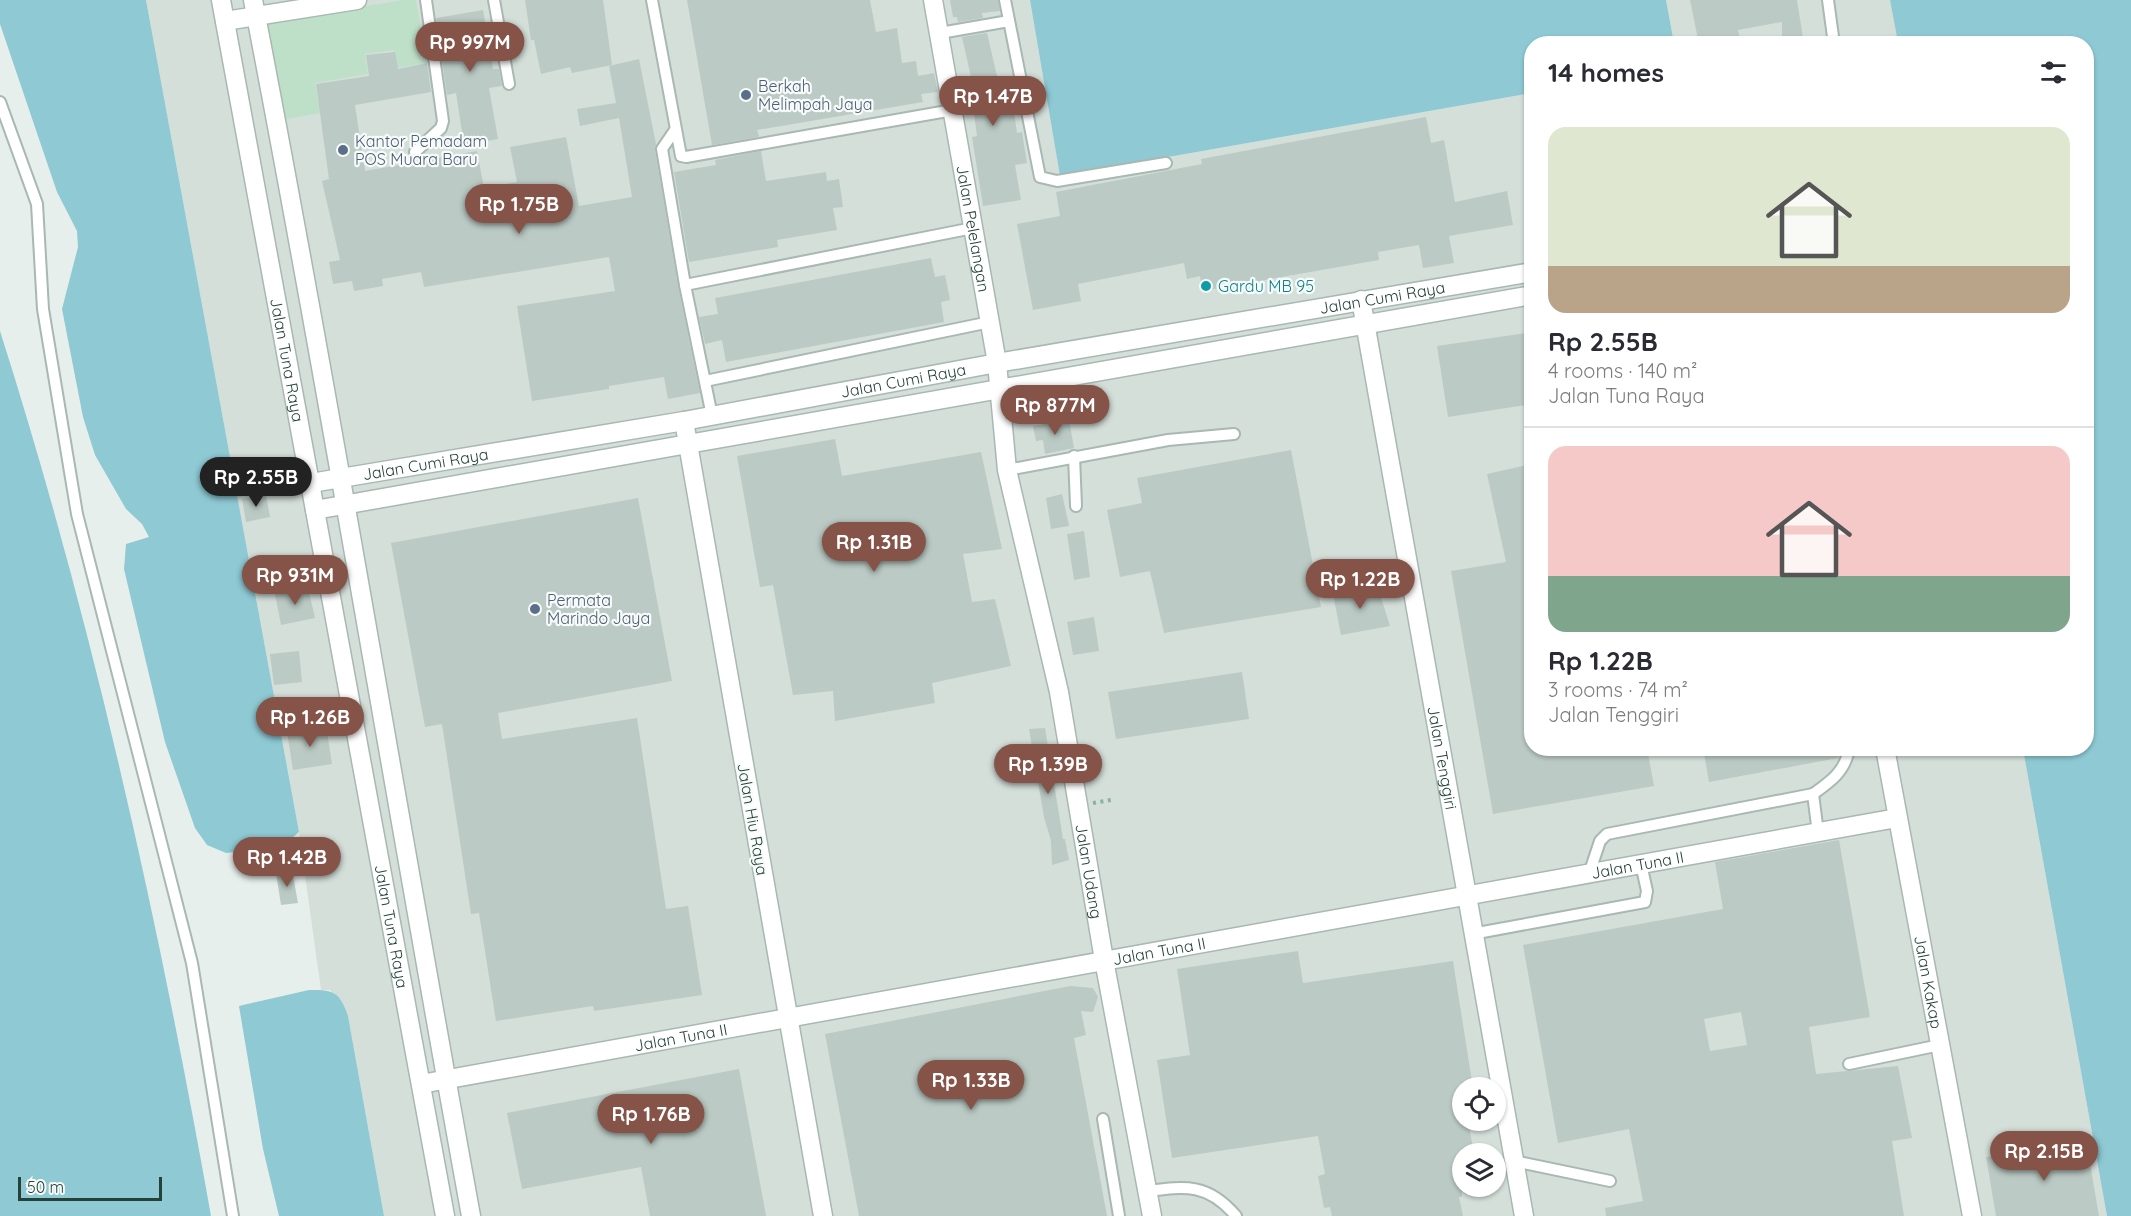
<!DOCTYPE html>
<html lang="en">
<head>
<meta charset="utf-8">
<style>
  :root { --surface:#fff; --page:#f2f2f3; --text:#2b2b33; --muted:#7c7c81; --line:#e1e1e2; --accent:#855347 }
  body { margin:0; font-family:Quicksand,sans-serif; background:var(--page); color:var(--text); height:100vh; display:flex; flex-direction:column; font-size:22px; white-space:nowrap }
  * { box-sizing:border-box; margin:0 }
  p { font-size:20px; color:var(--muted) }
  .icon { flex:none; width:33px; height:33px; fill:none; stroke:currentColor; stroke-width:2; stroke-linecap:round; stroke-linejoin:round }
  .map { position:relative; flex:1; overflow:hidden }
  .side { position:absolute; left:1524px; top:36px; width:570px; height:720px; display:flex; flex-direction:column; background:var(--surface); border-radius:24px; box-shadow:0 2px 4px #0004 }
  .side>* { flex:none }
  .controls { position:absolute; left:1452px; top:1077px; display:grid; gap:12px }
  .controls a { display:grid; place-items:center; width:54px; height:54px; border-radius:50%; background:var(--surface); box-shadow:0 2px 4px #0004; font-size:30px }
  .scale { position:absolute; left:18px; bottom:15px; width:144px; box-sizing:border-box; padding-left:6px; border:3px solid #24423a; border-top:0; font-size:16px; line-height:21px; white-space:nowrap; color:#24423a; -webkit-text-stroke:4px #f7fbf9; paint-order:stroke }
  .price { position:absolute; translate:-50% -51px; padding:0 14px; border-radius:21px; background:var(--accent); color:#fff; font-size:20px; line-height:39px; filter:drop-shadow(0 2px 3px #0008) }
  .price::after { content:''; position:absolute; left:50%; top:36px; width:18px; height:14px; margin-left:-9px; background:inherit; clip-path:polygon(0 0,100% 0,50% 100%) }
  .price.on { background:#222; color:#fff }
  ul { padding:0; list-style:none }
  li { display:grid; align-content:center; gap:12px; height:318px; padding:0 24px }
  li+li { border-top:2px solid var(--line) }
  li span { display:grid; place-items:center; height:186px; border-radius:18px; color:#555 }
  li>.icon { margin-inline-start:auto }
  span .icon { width:108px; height:108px; fill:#fffc; stroke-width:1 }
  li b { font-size:26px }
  h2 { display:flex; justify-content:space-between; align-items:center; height:72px; padding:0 24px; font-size:26px }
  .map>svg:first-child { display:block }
  .built { fill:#d4dfda; fill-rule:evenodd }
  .green { fill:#bfe0c8 }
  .water { fill:#8ec9d4 }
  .building { fill:#bbcac4; fill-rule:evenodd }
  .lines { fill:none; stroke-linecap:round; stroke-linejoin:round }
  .service-casing { stroke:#a8b8b2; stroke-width:14 }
  .minor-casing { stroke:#a8b8b2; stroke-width:21 }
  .tertiary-casing { stroke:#a8b8b2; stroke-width:21 }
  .path { stroke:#86b3a5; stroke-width:4; stroke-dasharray:3 4.5; stroke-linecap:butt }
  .service { stroke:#fff; stroke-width:10 }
  .minor { stroke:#fff; stroke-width:18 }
  .tertiary { stroke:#fff; stroke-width:18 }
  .service-dot { fill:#5c6f8a; stroke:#f7fbf9; stroke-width:2 }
  .culture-dot { fill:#0f9aa8; stroke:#f7fbf9; stroke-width:2 }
  .labels { text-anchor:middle; stroke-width:4.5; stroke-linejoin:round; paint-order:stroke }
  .service-label { font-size:16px; fill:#4e5e75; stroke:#f7fbf9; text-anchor:start }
  .street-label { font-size:16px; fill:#24423a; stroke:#f7fbf9 }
  .culture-label { font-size:16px; fill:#0d838f; stroke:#f7fbf9; text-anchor:start }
</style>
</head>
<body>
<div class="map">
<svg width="2131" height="1216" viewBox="0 0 2131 1216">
  <rect width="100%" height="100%" fill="#e6efeb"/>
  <g class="built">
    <path d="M 146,0 L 1030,0 L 1060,176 L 1531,93 L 1532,748 L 2023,749 L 2107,1216 L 384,1216 L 348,1016 L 330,990 L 321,990 L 299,832 ZM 1462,1088 L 1496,1088 L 1496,1120 L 1462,1120 ZM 1462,1154 L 1496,1154 L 1496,1186 L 1462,1186 Z"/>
    <polygon points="1666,0 1890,0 1898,43 1674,43"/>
  </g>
  <polygon class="green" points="403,0 416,0 427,63 397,68 394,50 365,54 368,74 315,83 320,113 277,121 261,23"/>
  <g class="water">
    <polygon points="0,0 146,0 299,832 282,847 226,853 207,845 195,828 165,742 124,569 126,544 149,537 142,524 126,509 95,455 83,417 62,309 78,247 77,231 57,192 0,24"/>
    <polygon points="1030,0 1666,0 1674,43 1532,44 1531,93 1060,176"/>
    <polygon points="1890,0 2131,0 2131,1216 2107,1216 2023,749 2086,748 2086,44 1898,43"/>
    <path d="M 0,331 C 92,620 158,918 211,1216 L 0,1216 Z"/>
    <path d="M 309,990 C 334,990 339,991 348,1016 L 384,1216 L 279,1216 L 263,1149 L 239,1006 Z"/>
  </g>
  <g class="building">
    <polygon points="525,0 603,0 612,65 572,73 570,67 541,74 534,40 531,40"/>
    <polygon points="687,0 870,0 876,32 897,28 902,63 916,61 918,76 934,73 938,92 921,94 923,102 757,130 759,137 712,145"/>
    <polygon points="950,0 998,0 1000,11 982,13 983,18 958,22 957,17 953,17"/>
    <polygon points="1690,0 1797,0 1804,44 1782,44 1782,22 1738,30 1741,44 1699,44"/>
    <polygon points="483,10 493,69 499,69 502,86 489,88 498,139 464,145 456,93 447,95 436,18"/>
    <polygon points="987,33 997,76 999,76 1001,87 1005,86 1006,98 1012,97 1017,133 1022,132 1027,163 1015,165 1021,200 983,206 972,137 977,136 971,91 974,90 962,37"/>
    <polygon points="395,52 398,69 427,63 431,92 355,105 365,171 477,151 484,188 517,182 510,147 566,137 579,206 632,197 619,118 580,126 577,109 616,103 609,66 639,59 656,144 655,150 678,286 700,393 668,399 664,377 609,386 609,389 532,401 517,306 615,291 609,257 424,287 421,272 382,279 383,286 354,291 352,281 333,284 329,262 340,260 322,181 329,179 316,84 369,76 366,55"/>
    <polygon points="1426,117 1431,143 1444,140 1455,202 1507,191 1513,225 1449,236 1454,263 1423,268 1419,245 1378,252 1379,260 1202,291 1200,276 1187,279 1184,263 1078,284 1081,301 1033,310 1017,224 1060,216 1056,192 1202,164 1201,159"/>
    <polygon points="761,151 766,181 826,172 827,181 839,179 843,207 833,208 837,230 777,240 778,247 689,262 674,172 716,165 715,160"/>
    <polygon points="931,258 935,277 945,275 950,300 941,302 944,322 726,362 722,340 705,344 699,317 718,314 715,298"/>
    <polygon points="1532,332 1532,404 1448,417 1437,346"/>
    <polygon points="1069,420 1074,448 1045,454 1043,440 1036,441 1033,426"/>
    <polygon points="835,439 842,476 981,452 1002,549 963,554 972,602 995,599 1011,666 932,683 935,703 835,721 833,691 793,695 773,585 760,587 737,456"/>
    <polygon points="1291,450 1321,607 1164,633 1150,571 1120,577 1107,510 1142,503 1137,478"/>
    <polygon points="1532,464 1532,748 1647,748 1654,786 1493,814 1451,571 1506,562 1487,474"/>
    <polygon points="1062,494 1069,526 1051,529 1046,498"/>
    <polygon points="266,495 270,517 246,522 242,499"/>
    <polygon points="638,498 672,681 498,713 502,739 637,718 666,909 688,906 702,995 594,1011 593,1006 496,1021 479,913 471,914 442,724 425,727 391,543"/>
    <polygon points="1084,531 1090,577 1074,580 1067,534"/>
    <polygon points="1377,585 1390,626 1341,635 1333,594"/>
    <polygon points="308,588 315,618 281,625 275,594"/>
    <polygon points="1094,617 1099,651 1073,655 1067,622"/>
    <polygon points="299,651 302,682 274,685 270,654"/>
    <polygon points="1242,672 1249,719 1116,739 1108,692"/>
    <polygon points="326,725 332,764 293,770 287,732"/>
    <polygon points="1045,728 1063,839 1065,839 1069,860 1052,865 1051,841 1044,817 1029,729"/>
    <polygon points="1703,748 1841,748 1838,758 1709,782"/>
    <path d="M 1839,840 L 1870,1017 L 1809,1027 L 1816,1074 L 1898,1066 L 1912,1138 L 1892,1141 L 1904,1216 L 1606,1216 L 1605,1208 L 1643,1201 L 1629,1129 L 1558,1143 L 1523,945 L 1723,909 L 1715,862 ZM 1741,1012 L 1747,1045 L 1710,1051 L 1704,1019 Z"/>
    <polygon points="292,870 298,903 281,905 276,873"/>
    <polygon points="1298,951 1303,983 1453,961 1473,1088 1462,1088 1462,1120 1468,1120 1474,1154 1462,1154 1462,1197 1459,1197 1463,1216 1332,1216 1330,1207 1324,1208 1318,1176 1325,1174 1318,1136 1172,1158 1157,1060 1190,1055 1177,969"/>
    <polygon points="1070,986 1093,988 1098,997 1093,1012 1081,1011 1086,1035 1074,1038 1107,1216 859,1216 825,1034"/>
    <polygon points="739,1069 766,1216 650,1216 641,1167 522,1189 507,1113"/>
    <polygon points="2086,1140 2099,1216 1996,1216 1986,1157"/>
  </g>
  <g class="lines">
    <defs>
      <g id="service">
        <polyline points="494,0 509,84"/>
        <polyline points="652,0 681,156 686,157 953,110"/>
        <polyline points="1005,0 1040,177 1057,181 1166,163"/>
        <polyline points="1828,0 1834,44"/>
        <polyline points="940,33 1009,21"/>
        <polyline points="0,102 37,204 43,309 77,514 192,963 233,1216"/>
        <polyline points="675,130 662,149 685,285 712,416"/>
        <polyline points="415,152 441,128 443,121 426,0"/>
        <polyline points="685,285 973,228"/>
        <polyline points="705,381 990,322"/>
        <polyline points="1074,456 1076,506"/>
        <polyline points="1007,470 1168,440 1234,434"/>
        <path d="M 1813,794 C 1830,782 1846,771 1849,748"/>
        <polyline points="1589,874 1600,841 1607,834 1813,794 1818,833"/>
        <polyline points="1472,934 1645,902 1647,891 1641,864"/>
        <polyline points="1849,1064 1940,1045"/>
        <polyline points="1103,1119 1119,1216"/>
        <polyline points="1514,1161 1610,1181"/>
        <path d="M 1147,1191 C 1186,1186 1208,1183 1236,1216"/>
      </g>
      <g id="minor">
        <path id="s1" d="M 221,0 L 445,1216"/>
        <path d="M 253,0 C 331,404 397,811 471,1216"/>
        <path id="s2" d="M 933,0 L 997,363 L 1007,470 L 1059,692 L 1104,960 L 1152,1216"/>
        <polyline points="225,21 357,0"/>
        <path id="s3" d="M 1361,300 L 1524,1216"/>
        <path id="s4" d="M 311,483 L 684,421"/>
        <polyline points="315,510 688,444"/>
        <path id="s5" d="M 1885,748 L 1972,1216"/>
        <path id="s6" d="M 421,1084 L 1897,818"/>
      </g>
      <g id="tertiary">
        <polyline points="688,444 1532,295"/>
        <path id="s7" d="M 823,1216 L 684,421 L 997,363 L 1532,272"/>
      </g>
    </defs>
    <use href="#service" class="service-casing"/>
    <use href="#minor" class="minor-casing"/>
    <use href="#tertiary" class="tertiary-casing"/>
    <polyline class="path" points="1093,803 1111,800"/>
    <use href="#service" class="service"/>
    <use href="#minor" class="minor"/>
    <use href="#tertiary" class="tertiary"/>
  </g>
  <g class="service-dot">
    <circle cx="746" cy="95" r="6"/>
    <circle cx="343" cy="150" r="6"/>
    <circle cx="535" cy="609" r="6"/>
  </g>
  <circle class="culture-dot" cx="1206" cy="286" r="6"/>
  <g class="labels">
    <g class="service-label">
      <text x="758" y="92">Berkah<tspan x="758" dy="18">Melimpah Jaya</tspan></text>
      <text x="355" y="147">Kantor Pemadam<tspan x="355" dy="18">POS Muara Baru</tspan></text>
      <text x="547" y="606">Permata<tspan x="547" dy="18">Marindo Jaya</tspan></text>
    </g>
    <g class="street-label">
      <text dy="6" stroke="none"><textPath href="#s2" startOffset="232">Jalan Pelelangan</textPath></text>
      <text dy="6" stroke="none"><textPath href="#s7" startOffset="1516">Jalan Cumi Raya</textPath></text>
      <text dy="6" stroke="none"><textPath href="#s1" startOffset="366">Jalan Tuna Raya</textPath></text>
      <text dy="6" stroke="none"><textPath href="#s7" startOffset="1030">Jalan Cumi Raya</textPath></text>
      <text dy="6" stroke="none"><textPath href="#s4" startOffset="116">Jalan Cumi Raya</textPath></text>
      <text dy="6" stroke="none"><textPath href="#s3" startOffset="465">Jalan Tenggiri</textPath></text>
      <text transform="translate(753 819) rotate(80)" y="6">Jalan Hiu Raya</text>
      <text dy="6" stroke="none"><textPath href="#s6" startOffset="1236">Jalan Tuna II</textPath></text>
      <text dy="6" stroke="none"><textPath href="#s2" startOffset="886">Jalan Udang</textPath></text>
      <text dy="6" stroke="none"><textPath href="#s1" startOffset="942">Jalan Tuna Raya</textPath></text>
      <text dy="6" stroke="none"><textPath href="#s6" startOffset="750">Jalan Tuna II</textPath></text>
      <text dy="6" stroke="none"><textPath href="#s5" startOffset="238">Jalan Kakap</textPath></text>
      <text dy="6" stroke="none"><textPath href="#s6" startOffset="264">Jalan Tuna II</textPath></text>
    </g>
    <g class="culture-label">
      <text x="1218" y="292">Gardu MB 95</text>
    </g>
  </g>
</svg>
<div class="controls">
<a><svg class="icon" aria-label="locate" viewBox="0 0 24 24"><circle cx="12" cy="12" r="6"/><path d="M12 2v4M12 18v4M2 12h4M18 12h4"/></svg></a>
<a><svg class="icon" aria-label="layers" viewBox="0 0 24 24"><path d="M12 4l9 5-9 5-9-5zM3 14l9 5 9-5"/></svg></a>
</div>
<div class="scale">50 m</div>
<b class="price" style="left:470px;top:73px">Rp 997M</b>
<b class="price" style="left:993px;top:127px">Rp 1.47B</b>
<b class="price" style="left:519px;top:235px">Rp 1.75B</b>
<b class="price" style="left:1055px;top:436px">Rp 877M</b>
<b class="price on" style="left:256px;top:508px">Rp 2.55B</b>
<b class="price" style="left:874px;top:573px">Rp 1.31B</b>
<b class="price" style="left:295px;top:606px">Rp 931M</b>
<b class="price" style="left:1360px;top:610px">Rp 1.22B</b>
<b class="price" style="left:310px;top:748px">Rp 1.26B</b>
<b class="price" style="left:1048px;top:795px">Rp 1.39B</b>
<b class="price" style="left:287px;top:888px">Rp 1.42B</b>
<b class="price" style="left:971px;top:1111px">Rp 1.33B</b>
<b class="price" style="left:651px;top:1145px">Rp 1.76B</b>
<b class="price" style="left:2044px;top:1182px">Rp 2.15B</b>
<section class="side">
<h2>14 homes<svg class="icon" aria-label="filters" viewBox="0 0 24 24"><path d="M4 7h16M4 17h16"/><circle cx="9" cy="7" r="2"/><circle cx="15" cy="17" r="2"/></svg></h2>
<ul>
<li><span style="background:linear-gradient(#dfe7d0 75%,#b9a48a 0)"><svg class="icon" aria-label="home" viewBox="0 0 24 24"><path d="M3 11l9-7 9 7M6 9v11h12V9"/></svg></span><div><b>Rp 2.55B</b><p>4 rooms · 140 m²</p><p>Jalan Tuna Raya</p></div></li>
<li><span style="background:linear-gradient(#f6c9c9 70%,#7fa58c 0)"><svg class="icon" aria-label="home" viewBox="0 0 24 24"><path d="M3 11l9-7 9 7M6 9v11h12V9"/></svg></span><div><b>Rp 1.22B</b><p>3 rooms · 74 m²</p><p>Jalan Tenggiri</p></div></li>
</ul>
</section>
</div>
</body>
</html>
